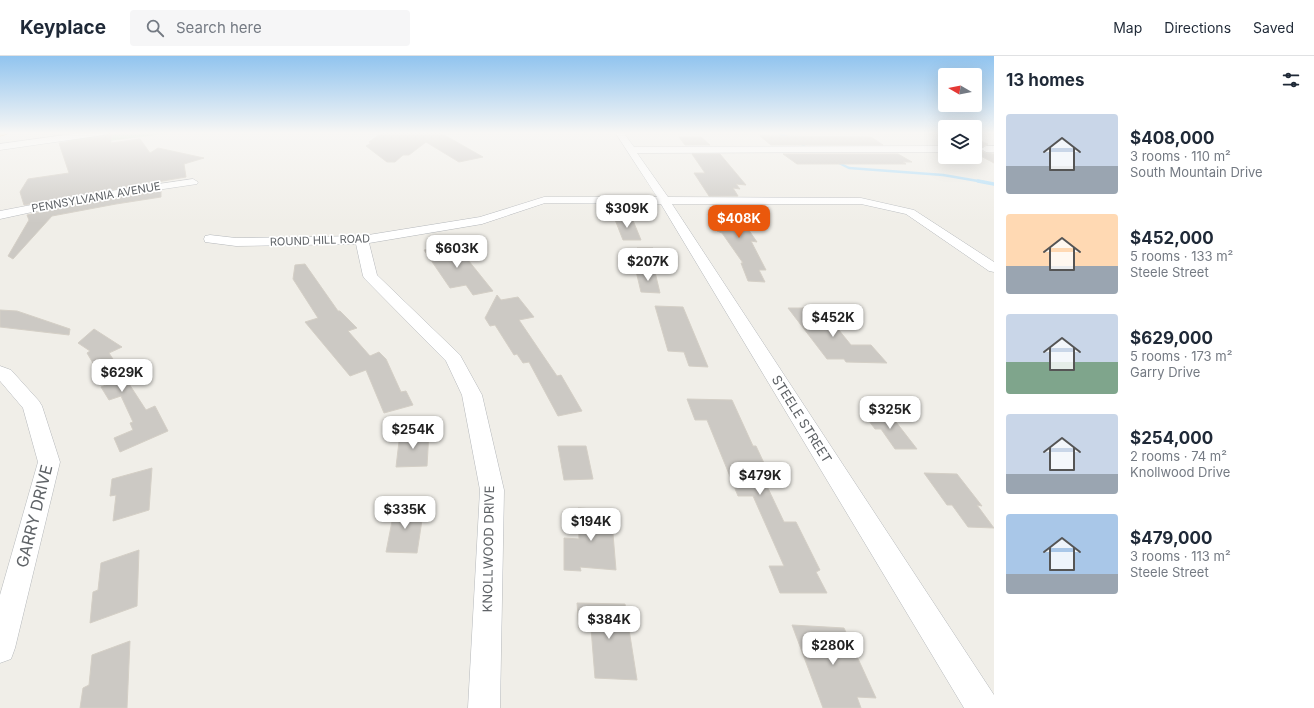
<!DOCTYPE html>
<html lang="en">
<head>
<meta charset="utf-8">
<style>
  :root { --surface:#fff; --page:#f6f6f7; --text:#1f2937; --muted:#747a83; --line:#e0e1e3; --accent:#ea580c }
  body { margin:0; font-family:Inter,sans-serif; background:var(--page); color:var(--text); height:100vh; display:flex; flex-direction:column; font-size:15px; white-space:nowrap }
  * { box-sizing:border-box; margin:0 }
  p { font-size:13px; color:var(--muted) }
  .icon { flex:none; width:22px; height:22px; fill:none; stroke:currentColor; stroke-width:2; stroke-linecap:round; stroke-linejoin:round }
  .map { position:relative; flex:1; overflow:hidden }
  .side { display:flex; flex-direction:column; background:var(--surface); width:320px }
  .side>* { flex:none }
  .needle { width:26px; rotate:279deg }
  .controls { position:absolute; left:938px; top:12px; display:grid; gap:8px }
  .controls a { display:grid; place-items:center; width:44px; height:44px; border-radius:4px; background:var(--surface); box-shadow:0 4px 16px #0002; font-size:20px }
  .price { position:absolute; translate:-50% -34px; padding:0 9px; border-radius:8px; background:#fff; color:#222; font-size:13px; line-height:26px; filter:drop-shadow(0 1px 2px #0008) }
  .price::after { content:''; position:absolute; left:50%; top:24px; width:12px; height:9px; margin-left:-6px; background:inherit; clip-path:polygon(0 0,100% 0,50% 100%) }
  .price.active { background:var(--accent); color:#fff }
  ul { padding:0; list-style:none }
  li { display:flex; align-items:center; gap:12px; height:100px; padding:0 12px }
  li span { display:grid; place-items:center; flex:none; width:112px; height:80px; border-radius:4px; color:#555 }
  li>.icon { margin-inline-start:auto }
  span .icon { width:48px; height:48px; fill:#fffc; stroke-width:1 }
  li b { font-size:17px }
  h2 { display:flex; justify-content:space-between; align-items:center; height:48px; padding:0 12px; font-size:17px }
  header { display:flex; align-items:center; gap:24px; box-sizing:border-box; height:56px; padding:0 20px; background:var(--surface); border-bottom:1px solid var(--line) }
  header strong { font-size:19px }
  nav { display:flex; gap:22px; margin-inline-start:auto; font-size:14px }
  .search { width:280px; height:36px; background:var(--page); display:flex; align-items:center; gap:10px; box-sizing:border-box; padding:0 14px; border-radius:4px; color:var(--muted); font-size:15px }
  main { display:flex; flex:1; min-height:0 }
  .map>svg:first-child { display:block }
  .green { fill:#c8e5c6 }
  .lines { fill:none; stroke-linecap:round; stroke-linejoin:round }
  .stream-far1 { stroke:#aeddf9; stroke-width:2.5 }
  .stream { stroke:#aeddf9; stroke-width:3.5 }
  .building { fill:#ccc9c4; stroke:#d4cfc6 }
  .street-casing { stroke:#b5b8bb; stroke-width:1 }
  .secondary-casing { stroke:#b4b7bb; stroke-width:1 }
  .highway-casing { stroke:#e79811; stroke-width:1 }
  .street { fill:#fff; fill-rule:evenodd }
  .secondary { fill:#fff; fill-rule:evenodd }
  .highway { fill:#f6d999; fill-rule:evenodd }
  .labels { text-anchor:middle; stroke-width:3.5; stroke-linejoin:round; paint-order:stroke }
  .far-street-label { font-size:11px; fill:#5f6367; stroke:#fff }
  .street-label { font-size:13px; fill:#5f6367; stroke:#fff }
  .near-street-label { font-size:16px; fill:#5f6367; stroke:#fff }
</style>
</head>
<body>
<header>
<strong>Keyplace</strong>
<div class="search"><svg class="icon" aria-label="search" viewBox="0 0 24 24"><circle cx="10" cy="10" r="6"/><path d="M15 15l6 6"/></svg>Search here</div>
<nav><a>Map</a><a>Directions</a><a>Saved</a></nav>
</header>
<main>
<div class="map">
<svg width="994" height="652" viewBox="0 0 994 652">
  <rect width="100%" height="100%" fill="#f0eee8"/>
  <polygon class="green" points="126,76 178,76 64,91 72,83"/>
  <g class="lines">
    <g class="stream-far1">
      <polyline points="777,76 804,89"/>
      <polyline points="835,105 849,112 943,119 984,126"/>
    </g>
    <polyline class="stream" points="978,125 994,128"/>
  </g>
  <g class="building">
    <polygon points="110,76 111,76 111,87 140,83 150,97 158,92 204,102 184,108 186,121 24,149 20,136 28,123 69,117 59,87 104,80"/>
    <polygon points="383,76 439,76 483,101 459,106 426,86 409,99 403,99 395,106 387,106 366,90 371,87 369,86"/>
    <polygon points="760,80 871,81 883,89 771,89"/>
    <polygon points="679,81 701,81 710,89 685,89"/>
    <polygon points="975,83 988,88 985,89 980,94 985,97 994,98 994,107 975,97"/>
    <polygon points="692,98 720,98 746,129 736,128 740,133 733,132 738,140 709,140 694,117 705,117"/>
    <polygon points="783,98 898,98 912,106 903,106 906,108 797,108"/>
    <polygon points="161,135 161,141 116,148 52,160 13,203 8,200 29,164 27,159 83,146"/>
    <polygon points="715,150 744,150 751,161 739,160 757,186 751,185 766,214 759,214 765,226 748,225 741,207 743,207 722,177 717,175 708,158 721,158"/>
    <polygon points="614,161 632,162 641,184 623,184"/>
    <polygon points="456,189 493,235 473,239 466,229 450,232 424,194"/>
    <polygon points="637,192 653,192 662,209 644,209"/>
    <polygon points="305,208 338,255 340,255 357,272 348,275 370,300 379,296 386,303 401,336 406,335 413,349 384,357 366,314 350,320 305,266 318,262 293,223 295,209"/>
    <polygon points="636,215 655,216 660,237 641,236"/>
    <polygon points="497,239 501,244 518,241 534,261 519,264 557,320 561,319 582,355 558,360 529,306 523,307 517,298 514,299 495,269 490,270 485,262"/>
    <polygon points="655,250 683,251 708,311 689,310 684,296 668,295"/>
    <polygon points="788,252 821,252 851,289 871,289 887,307 846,306 844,303 827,303"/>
    <polygon points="0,254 17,255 70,273 69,279 0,271"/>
    <polygon points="94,273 122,291 109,297 146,354 155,350 168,375 120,396 114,382 133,374 130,367 133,366 121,340 109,344 101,331 106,329 87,297 90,295 78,287"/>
    <polygon points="687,343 732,344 753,390 756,390 764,407 756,407 784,466 796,466 820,514 816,516 827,537 780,537 769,510 784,510 753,440 738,440 707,364 695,364"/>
    <polygon points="863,357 889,357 917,393 895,393 881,373 875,373"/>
    <polygon points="429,376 427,410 396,411 400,377"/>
    <polygon points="558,390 586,390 593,423 564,424"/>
    <polygon points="152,412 149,454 113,465 116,439 110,440 112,423"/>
    <polygon points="924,417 957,418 982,450 977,449 994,472 968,471 952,449 947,449"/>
    <polygon points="395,450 424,451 417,497 386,496"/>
    <polygon points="578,452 611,454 616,514 580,511 581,515 564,514 564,482 579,483"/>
    <polygon points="139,494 137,550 90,567 93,536 98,534 101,507"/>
    <polygon points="577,547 625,548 637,624 595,622 591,572 579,572"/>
    <polygon points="792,569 844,572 876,642 857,641 861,652 823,652"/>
    <polygon points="130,585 127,652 80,652 83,632 89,629 92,599"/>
  </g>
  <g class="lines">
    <defs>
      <g id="street">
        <polygon points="615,76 623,76 634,91 945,90 945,96 637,97 668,141 861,142 914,154 994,206 994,216 989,215 906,158 861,148 672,148 994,639 994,652 964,652 661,148 545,147 482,168 369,187 377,219 460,299 482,339 504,434 500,652 468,652 480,434 462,339 446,305 365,223 363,220 356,188 236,190 205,186 204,183 205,180 210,179 236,182 362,180 480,161 544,141 657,141"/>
        <polygon points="994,90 994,96 986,96 981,93 986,90"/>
        <polygon points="193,123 198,126 197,128 83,145 0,163 0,155 83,139"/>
        <polygon points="0,310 11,314 39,345 42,350 60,406 15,592 11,603 0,607 0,539 38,406 23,352 0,325"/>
      </g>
      <polygon id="secondary" points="86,76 109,76 104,79 0,94 0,88"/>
      <polygon id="highway" points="0,76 9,76 7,78 0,80"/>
    </defs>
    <use href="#street" class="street-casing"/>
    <use href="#secondary" class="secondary-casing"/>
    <use href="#highway" class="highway-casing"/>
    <use href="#street" class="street"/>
    <use href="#secondary" class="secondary"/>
    <use href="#highway" class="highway"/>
  </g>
  <linearGradient id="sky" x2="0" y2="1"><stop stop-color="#91c4ef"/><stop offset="0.46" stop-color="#f8f7f5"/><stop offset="1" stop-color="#f8f7f5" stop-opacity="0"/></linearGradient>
  <rect width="994" height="167" fill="url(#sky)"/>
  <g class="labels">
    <g class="far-street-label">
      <text transform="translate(96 141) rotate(-10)" y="4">PENNSYLVANIA AVENUE</text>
      <text transform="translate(320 184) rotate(-2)" y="4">ROUND HILL ROAD</text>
    </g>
    <g class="street-label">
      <text transform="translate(802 363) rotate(58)" y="5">STEELE STREET</text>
      <text transform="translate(488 493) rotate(-89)" y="5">KNOLLWOOD DRIVE</text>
    </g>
    <g class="near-street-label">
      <text transform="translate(34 460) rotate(-76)" y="6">GARRY DRIVE</text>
    </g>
  </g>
</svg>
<div class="controls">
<a><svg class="needle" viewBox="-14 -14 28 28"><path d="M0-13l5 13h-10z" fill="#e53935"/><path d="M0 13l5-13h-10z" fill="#747a83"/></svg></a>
<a><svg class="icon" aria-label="layers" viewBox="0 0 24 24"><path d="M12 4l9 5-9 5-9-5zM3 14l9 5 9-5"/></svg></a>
</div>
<b class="price" style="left:627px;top:173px">$309K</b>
<b class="price active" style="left:739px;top:183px">$408K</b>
<b class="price" style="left:457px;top:213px">$603K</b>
<b class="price" style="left:648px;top:226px">$207K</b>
<b class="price" style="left:833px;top:282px">$452K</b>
<b class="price" style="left:122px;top:337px">$629K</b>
<b class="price" style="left:890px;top:374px">$325K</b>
<b class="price" style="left:413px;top:394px">$254K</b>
<b class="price" style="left:760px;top:440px">$479K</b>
<b class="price" style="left:405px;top:474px">$335K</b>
<b class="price" style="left:591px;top:486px">$194K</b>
<b class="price" style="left:609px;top:584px">$384K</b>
<b class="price" style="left:833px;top:610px">$280K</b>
</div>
<section class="side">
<h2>13 homes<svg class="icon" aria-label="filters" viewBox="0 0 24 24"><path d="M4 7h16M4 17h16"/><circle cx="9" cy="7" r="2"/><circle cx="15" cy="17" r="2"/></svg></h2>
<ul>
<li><span style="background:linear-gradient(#c9d6e8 65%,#9aa5b1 0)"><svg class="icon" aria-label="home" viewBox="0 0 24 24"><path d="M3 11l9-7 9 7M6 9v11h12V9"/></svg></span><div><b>$408,000</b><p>3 rooms · 110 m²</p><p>South Mountain Drive</p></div></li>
<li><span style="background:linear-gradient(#ffd9b3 65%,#9aa5b1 0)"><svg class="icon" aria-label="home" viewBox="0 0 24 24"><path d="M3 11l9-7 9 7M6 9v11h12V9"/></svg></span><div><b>$452,000</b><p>5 rooms · 133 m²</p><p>Steele Street</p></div></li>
<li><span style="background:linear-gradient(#c9d6e8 60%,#7fa58c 0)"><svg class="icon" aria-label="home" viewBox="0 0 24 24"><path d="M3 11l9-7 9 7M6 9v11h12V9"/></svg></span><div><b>$629,000</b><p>5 rooms · 173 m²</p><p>Garry Drive</p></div></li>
<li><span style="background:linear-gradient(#c9d6e8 75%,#9aa5b1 0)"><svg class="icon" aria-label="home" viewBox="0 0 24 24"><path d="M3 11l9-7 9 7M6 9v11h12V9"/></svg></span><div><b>$254,000</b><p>2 rooms · 74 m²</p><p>Knollwood Drive</p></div></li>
<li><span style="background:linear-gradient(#a9c7e8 75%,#9aa5b1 0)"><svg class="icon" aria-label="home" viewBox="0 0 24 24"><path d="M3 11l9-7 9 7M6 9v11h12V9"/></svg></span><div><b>$479,000</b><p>3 rooms · 113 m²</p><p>Steele Street</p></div></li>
</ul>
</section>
</main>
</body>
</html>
